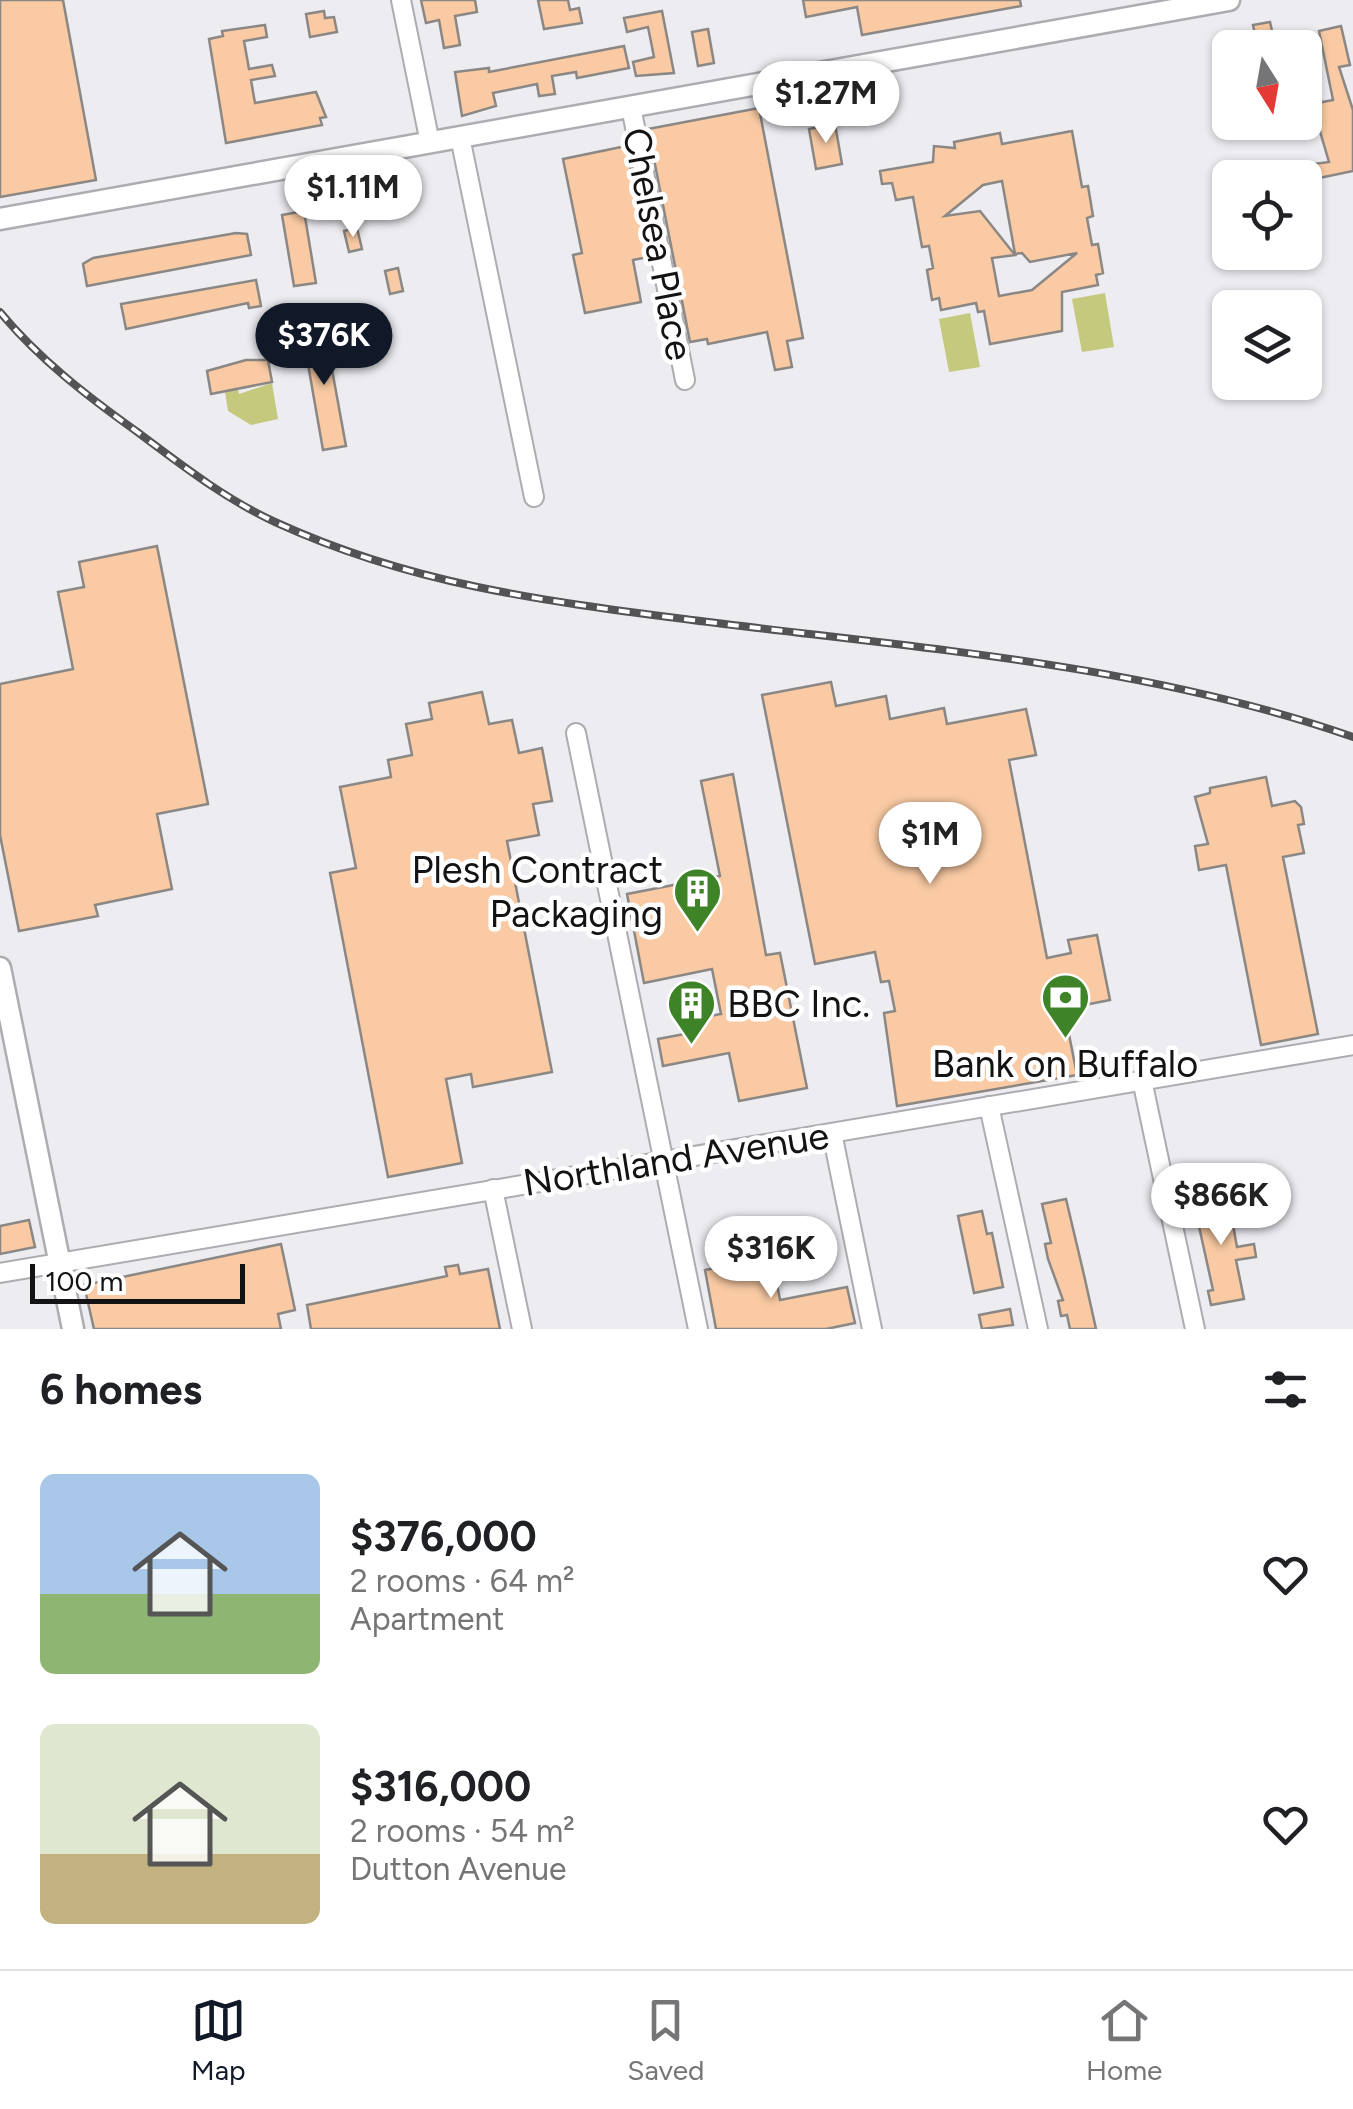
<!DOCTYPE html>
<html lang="en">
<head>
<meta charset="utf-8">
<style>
  :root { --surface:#fff; --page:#f6f6f6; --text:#202124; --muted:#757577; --line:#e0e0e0; --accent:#111827 }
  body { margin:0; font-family:Figtree,sans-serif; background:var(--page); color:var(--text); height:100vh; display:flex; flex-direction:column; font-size:38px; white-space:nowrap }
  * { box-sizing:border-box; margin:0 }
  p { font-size:32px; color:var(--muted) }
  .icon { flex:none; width:55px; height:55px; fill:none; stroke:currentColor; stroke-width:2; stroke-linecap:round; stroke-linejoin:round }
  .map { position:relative; height:1329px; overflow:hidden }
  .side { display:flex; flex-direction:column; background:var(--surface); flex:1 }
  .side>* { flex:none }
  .needle { width:65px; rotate:169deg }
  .controls { position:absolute; left:1212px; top:30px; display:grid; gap:20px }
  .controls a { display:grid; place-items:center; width:110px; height:110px; border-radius:15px; background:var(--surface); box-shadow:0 2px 8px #0004; font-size:50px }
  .scale { position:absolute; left:30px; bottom:25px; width:215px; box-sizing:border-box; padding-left:10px; border:5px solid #131315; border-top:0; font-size:28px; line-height:35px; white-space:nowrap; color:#131315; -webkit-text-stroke:8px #fff; paint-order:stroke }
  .price { position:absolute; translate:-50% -85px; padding:0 22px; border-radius:35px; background:#fff; color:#222; font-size:32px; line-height:65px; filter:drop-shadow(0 2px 5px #0008) }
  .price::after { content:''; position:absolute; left:50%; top:60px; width:30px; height:22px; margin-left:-15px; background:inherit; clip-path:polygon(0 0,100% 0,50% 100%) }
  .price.active { background:var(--accent); color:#fff }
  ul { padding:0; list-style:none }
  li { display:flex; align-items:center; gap:30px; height:250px; padding:0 40px }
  li span { display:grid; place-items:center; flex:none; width:280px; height:200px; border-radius:15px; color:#555 }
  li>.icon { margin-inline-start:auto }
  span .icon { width:120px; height:120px; fill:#fffc; stroke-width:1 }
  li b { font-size:42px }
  h2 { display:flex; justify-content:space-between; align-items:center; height:120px; padding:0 40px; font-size:42px }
  .tabs { display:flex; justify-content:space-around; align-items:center; height:140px; border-top:2px solid var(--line); background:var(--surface); font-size:28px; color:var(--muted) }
  .tabs a { display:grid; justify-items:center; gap:5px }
  .tabs .active { color:var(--accent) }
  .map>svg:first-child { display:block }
  .green { fill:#c5c97d }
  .building { fill:#f9caa3; stroke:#8b8784; stroke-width:2.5; fill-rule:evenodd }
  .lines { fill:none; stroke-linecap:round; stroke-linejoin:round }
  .minor-casing { stroke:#acacb1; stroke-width:22 }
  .tertiary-casing { stroke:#acacb1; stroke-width:25 }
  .minor { stroke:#fff; stroke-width:18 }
  .tertiary { stroke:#fff; stroke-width:20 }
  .rail-casing { stroke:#535255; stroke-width:8 }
  .rail { stroke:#fff; stroke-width:4; stroke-dasharray:11; stroke-linecap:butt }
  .labels { text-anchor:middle; stroke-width:9; stroke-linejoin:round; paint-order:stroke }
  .street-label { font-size:38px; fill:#131315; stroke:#fff }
  .poi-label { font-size:38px; fill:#131315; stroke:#fff; text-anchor:end }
</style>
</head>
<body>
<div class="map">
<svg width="1353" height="1329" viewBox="0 0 1353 1329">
  <rect width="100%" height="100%" fill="#edecf1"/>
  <g class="green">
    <polygon points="1105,293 1114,347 1082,352 1072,299"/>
    <polygon points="970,313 980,367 949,372 939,319"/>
    <polygon points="272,383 278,419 251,425 228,411 225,392 238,389 239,394"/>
  </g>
  <g class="building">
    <polygon points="0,0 63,0 96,180 0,197"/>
    <polygon points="421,0 475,0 477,12 455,16 460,45 444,48 439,20 426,23"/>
    <polygon points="538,0 568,0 570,10 579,8 582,23 544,29"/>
    <polygon points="803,0 1020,0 1021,6 862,35 857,7 806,17"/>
    <polygon points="324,11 325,18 334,17 337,32 310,37 306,14"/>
    <polygon points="662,11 674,73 636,76 633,62 654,57 648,27 627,32 624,18"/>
    <polygon points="1270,22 1276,48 1258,48 1253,25"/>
    <polygon points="265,25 267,37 244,41 249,69 272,65 275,76 251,80 255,103 316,92 326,117 320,118 322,125 226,143 209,39 223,36 222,31"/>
    <polygon points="1341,26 1350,65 1339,67 1353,110 1353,171 1305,181 1305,178 1261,178 1261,171 1329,162 1312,104 1333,100 1319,31"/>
    <polygon points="708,29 714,63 698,66 692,32"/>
    <polygon points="624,46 629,68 577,78 576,72 552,76 555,94 539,96 537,84 493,93 496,106 462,116 455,72 489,68 489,72"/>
    <polygon points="759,108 803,338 787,341 792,367 775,370 767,332 708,344 707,339 690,342 648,129"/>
    <polygon points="835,124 842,164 816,169 809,129"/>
    <path d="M 1072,131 L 1082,187 L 1088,186 L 1093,216 L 1087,218 L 1092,245 L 1098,244 L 1103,273 L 1096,275 L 1098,285 L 1062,292 L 1062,331 L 990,344 L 984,311 L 978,312 L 976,303 L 941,310 L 939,298 L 932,300 L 927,270 L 933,268 L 929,246 L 922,247 L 913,197 L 896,200 L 892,183 L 882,184 L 880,171 L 933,162 L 934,146 L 955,148 L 954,142 L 1000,133 L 1002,144 ZM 1002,181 L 1015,254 L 1022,253 L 1030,262 L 1077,253 L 1032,290 L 999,296 L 992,258 L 1015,255 L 980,211 L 945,216 L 983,185 Z"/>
    <polygon points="626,146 648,257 633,260 641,302 585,313 573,255 582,253 563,159"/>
    <polygon points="304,211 316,283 294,286 282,215"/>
    <polygon points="357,228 362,249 349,252 344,231"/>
    <polygon points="236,233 247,234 251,255 87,286 83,264 93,258"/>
    <polygon points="398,268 403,291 390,294 385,271"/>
    <polygon points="256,280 261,306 249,308 248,303 126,329 121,304"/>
    <polygon points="324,326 346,446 323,450 302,330"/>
    <polygon points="246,360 268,360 272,382 211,394 207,371"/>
    <polygon points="157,546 208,804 157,814 172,889 95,905 98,916 19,931 0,835 0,684 73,669 58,592 84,587 79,562"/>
    <polygon points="831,682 836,706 886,696 890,719 944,708 947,724 1026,709 1036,755 1009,760 1047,958 1071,953 1068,940 1097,935 1110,1000 1064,1009 1077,1075 897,1106 884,1013 895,1011 889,981 881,982 875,952 815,964 762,695"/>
    <polygon points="482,692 489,724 512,720 519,753 542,748 552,801 533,804 539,835 507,841 552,1072 473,1087 471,1074 446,1079 462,1163 388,1177 330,873 356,868 340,787 391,777 388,760 412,755 406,724 432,719 429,703"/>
    <polygon points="733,774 766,955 780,953 807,1088 739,1101 729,1053 663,1066 658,1039 695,1032 692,1019 721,1014 712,969 644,983 627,894 720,876 701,781"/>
    <polygon points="1266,777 1272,806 1295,801 1301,807 1304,824 1298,825 1304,853 1283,857 1318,1034 1261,1045 1226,865 1199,870 1195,846 1208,844 1195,797 1210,793 1210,788"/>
    <polygon points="1227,1192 1237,1247 1254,1244 1256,1257 1236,1260 1244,1299 1211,1305 1208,1291 1213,1290 1193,1199"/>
    <polygon points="1066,1199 1084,1275 1096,1329 1070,1329 1067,1315 1061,1316 1058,1301 1063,1300 1048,1259 1045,1244 1051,1243 1042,1204"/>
    <polygon points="982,1211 987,1234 992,1233 1003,1287 974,1293 958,1216"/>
    <polygon points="29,1220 35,1247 0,1254 0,1226"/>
    <polygon points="281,1244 295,1310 278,1314 281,1329 94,1329 84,1285"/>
    <polygon points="772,1257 780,1300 847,1287 855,1323 826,1329 716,1329 705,1270"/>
    <polygon points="458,1265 460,1274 488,1269 500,1329 311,1329 307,1305 447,1276 445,1267"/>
    <polygon points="1010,1309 1013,1325 982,1329 979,1315"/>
  </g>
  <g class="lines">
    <defs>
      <g id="minor">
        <polyline points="401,0 430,143"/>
        <polyline points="631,107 685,380"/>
        <polyline points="460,137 534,497"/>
        <polyline points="576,733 698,1329"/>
        <polyline points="1142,1080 1195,1329"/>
        <polyline points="989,1106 1038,1329"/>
        <polyline points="832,1133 872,1329"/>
        <polyline points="493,1189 522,1329"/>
        <polyline points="0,1273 1353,1045"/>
      </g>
      <g id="tertiary">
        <polyline points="0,219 1229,0"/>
        <polyline points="0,968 73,1329"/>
      </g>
    </defs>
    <use href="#minor" class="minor-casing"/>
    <use href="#tertiary" class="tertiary-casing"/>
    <use href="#minor" class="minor"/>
    <use href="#tertiary" class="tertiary"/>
    <defs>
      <path id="rail" d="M 0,312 C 39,359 87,396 136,431 C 180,464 225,499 275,522 C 413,585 544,601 692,620 C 914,648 1141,663 1353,737"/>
    </defs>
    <use href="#rail" class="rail-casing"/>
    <use href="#rail" class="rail"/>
  </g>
  <defs>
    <symbol id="building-pin" viewBox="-11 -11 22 30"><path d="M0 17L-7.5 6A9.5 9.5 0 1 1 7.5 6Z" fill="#3e8327" stroke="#fff"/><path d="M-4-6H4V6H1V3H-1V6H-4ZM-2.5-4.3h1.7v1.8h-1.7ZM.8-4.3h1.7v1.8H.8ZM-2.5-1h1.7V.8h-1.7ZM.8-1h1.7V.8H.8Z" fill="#fff"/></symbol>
    <symbol id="bank-pin" viewBox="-11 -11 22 30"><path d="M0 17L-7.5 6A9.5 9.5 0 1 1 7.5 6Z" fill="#3e8327" stroke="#fff"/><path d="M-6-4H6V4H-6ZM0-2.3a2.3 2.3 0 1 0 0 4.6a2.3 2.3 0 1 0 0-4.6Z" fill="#fff"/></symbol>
  </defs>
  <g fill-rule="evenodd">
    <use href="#building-pin" x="670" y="864" width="55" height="75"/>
    <use href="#bank-pin" x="1038" y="970" width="55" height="75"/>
    <use href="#building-pin" x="664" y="976" width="55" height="75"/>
  </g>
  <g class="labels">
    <g class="street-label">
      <text transform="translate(658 244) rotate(79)" y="13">Chelsea Place</text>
      <text transform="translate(676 1159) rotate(-9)" y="13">Northland Avenue</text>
    </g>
    <g class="poi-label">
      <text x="663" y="883">Plesh Contract<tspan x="663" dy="44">Packaging</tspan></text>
      <text x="727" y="1017" text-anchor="start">BBC Inc.</text>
      <text x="1065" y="1077" text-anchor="middle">Bank on Buffalo</text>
    </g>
  </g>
</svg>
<div class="controls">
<a><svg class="needle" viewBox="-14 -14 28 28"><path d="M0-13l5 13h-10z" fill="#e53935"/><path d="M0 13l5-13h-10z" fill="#757577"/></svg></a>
<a><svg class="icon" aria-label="locate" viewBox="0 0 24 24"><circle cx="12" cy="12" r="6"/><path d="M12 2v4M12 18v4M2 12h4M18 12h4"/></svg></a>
<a><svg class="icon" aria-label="layers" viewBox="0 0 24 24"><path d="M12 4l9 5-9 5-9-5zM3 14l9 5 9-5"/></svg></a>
</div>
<div class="scale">100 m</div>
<b class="price" style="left:826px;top:146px">$1.27M</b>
<b class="price" style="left:353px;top:240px">$1.11M</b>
<b class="price active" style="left:324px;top:388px">$376K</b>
<b class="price" style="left:930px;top:887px">$1M</b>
<b class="price" style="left:1221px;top:1248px">$866K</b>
<b class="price" style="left:771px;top:1301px">$316K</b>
</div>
<section class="side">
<h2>6 homes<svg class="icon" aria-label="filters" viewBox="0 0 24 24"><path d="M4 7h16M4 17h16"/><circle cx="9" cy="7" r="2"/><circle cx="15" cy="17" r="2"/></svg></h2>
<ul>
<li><span style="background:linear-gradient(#a9c7e8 60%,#8fb573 0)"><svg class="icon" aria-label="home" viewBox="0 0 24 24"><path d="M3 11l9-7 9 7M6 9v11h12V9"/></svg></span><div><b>$376,000</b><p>2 rooms · 64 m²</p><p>Apartment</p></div><svg class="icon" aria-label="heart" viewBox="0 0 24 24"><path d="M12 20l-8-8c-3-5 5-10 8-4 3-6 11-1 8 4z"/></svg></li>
<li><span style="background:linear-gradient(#dfe7d0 65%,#c2b280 0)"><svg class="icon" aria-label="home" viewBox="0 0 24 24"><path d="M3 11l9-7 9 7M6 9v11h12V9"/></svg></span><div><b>$316,000</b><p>2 rooms · 54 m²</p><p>Dutton Avenue</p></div><svg class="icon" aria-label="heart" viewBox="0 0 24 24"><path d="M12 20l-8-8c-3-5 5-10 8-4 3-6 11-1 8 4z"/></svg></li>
</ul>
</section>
<nav class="tabs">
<a class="active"><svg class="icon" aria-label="map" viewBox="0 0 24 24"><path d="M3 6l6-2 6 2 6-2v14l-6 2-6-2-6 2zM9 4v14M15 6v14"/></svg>Map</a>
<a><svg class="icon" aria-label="saved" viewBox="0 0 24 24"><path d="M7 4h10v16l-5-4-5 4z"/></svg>Saved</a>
<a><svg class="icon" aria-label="home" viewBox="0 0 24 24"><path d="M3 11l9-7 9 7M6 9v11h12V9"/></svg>Home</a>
</nav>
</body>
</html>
